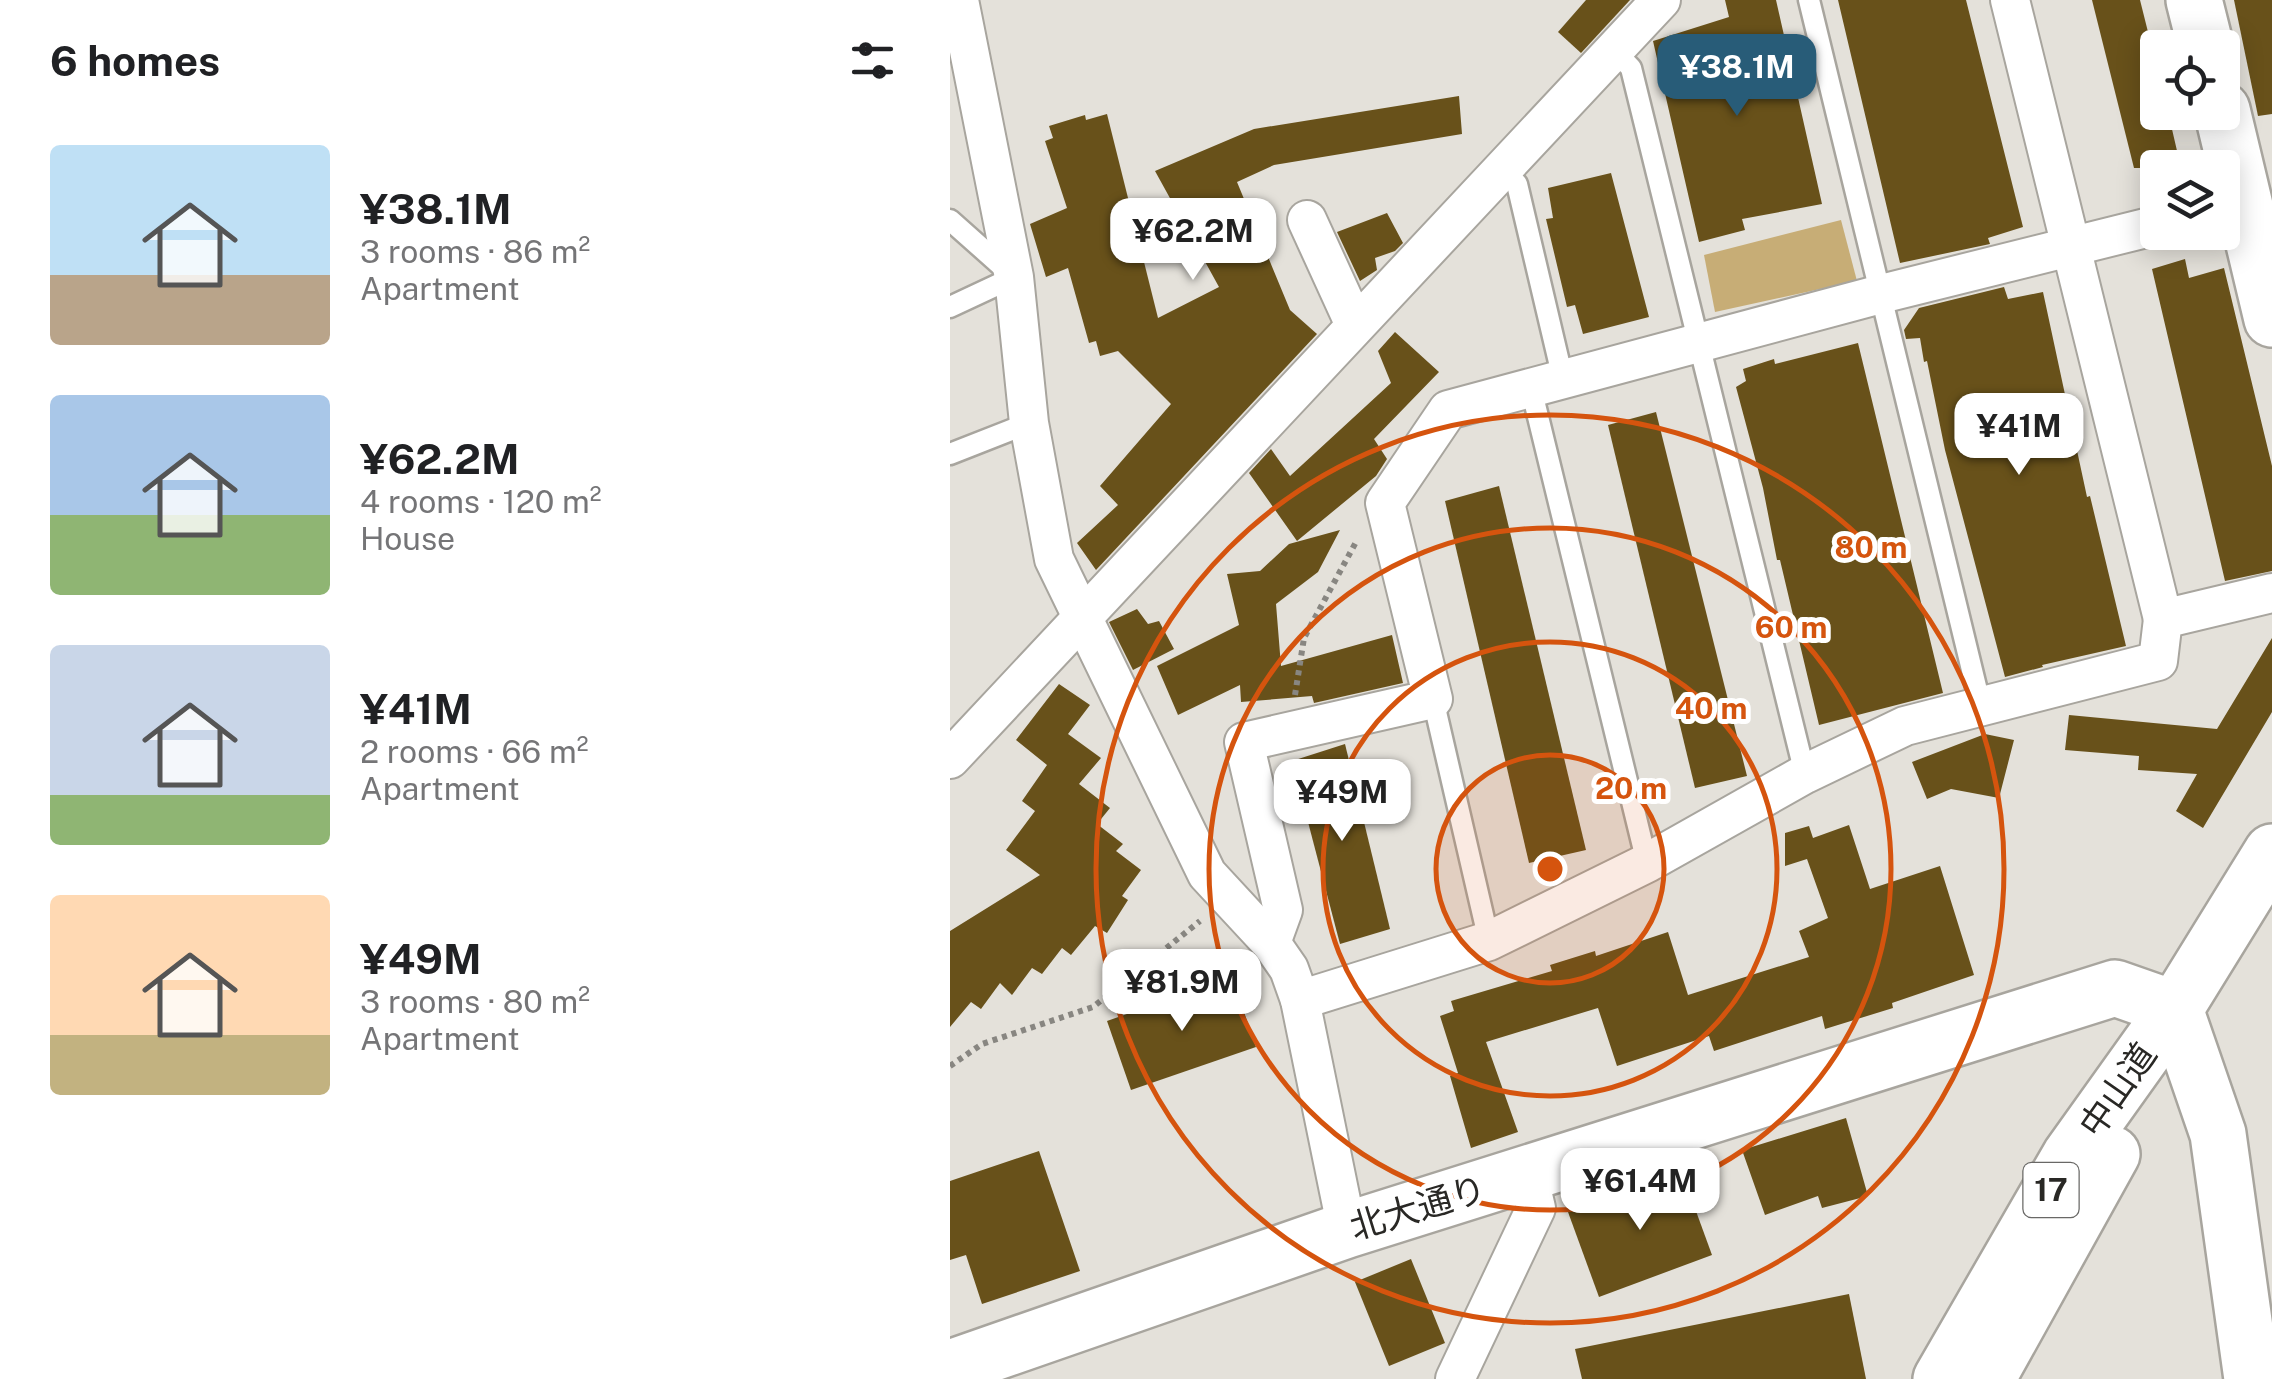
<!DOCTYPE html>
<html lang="en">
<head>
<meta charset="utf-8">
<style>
  :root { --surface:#fff; --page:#f6f6f6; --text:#202124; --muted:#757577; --accent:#285c78 }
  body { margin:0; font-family:"Public Sans","Noto Sans JP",sans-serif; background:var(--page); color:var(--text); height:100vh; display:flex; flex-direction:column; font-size:38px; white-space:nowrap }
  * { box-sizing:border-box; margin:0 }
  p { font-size:32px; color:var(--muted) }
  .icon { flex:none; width:55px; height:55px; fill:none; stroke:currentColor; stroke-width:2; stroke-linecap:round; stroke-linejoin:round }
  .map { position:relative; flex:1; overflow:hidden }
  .side { display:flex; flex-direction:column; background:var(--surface); width:950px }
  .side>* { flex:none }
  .controls { position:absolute; left:1190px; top:30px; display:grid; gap:20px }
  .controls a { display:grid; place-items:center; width:100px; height:100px; border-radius:10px; background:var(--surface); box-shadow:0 5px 25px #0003; font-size:50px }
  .price { position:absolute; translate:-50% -85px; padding:0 22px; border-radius:20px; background:#fff; color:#222; font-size:32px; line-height:65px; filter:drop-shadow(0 2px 5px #0008) }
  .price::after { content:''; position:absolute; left:50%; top:60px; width:30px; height:22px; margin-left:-15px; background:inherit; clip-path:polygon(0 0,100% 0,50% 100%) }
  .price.current { background:var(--accent); color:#fff }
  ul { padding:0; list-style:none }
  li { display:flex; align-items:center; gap:30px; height:250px; padding:0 50px }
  li span { display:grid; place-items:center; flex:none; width:280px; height:200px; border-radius:10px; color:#555 }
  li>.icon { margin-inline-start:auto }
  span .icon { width:120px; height:120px; fill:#fffc; stroke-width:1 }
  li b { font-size:42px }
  h2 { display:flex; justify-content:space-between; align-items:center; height:120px; padding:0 50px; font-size:42px }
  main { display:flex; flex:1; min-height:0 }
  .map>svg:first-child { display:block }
  .green { fill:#c7ad76 }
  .building { fill:#68511a }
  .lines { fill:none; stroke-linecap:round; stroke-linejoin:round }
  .lane-casing { stroke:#a8a59e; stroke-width:25 }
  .street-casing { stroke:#a8a59e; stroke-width:42 }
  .secondary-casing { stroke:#a8a59e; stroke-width:60 }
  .highway-casing { stroke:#a8a59e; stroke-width:60 }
  .path { stroke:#888681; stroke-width:6; stroke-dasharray:5 5; stroke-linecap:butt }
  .lane { stroke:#fff; stroke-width:20 }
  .street { stroke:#fff; stroke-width:38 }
  .secondary { stroke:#fff; stroke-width:55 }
  .highway { stroke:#fff; stroke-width:55 }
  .ring { fill:none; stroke:#d5540e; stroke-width:5 }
  .labels { text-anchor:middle; stroke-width:10; stroke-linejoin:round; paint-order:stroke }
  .shield { fill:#fff; stroke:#696866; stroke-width:2.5 }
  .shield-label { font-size:32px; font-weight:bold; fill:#292825 }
  .street-label { font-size:35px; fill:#292825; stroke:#fff }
  .centre { fill:#d5540e; stroke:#fff; stroke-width:5 }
  .ring-label { font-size:30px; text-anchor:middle; font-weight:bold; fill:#d5540e; stroke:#fff; stroke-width:10; stroke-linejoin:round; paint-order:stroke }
</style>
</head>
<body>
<main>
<section class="side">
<h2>6 homes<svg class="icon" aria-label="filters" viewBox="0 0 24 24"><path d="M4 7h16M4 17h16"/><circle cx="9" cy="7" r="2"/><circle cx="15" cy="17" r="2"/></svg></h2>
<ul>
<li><span style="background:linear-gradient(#bfe0f5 65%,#b9a48a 0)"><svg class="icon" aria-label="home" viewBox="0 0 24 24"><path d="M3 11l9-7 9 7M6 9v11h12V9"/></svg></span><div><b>¥38.1M</b><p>3 rooms · 86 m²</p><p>Apartment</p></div></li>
<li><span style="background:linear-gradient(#a9c7e8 60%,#8fb573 0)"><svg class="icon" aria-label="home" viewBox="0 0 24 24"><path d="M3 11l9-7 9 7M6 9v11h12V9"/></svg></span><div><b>¥62.2M</b><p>4 rooms · 120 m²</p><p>House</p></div></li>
<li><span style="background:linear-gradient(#c9d6e8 75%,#8fb573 0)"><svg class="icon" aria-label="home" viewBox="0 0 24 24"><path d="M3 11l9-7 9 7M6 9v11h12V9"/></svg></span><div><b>¥41M</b><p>2 rooms · 66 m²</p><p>Apartment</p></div></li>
<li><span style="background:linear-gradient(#ffd9b3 70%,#c2b280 0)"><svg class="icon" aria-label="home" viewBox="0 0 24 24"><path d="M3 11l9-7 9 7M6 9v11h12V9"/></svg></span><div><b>¥49M</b><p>3 rooms · 80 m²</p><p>Apartment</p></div></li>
</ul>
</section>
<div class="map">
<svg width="1322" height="1379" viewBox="0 0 1322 1379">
  <rect width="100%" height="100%" fill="#e4e1da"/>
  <polygon class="green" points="891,220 907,281 765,312 754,255"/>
  <g class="building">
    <polygon points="636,0 680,0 631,53 608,32"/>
    <polygon points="775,0 826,0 872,204 792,219 795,230 749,242 703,41 779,17"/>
    <polygon points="888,0 1016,0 1073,227 1038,238 1040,244 950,263"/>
    <polygon points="1142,0 1190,0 1208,72 1208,112 1218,112 1231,168 1184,168"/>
    <polygon points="1284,0 1322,0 1322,114 1308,116"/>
    <polygon points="509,96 512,134 324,165 287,182 340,310 367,334 146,570 127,543 168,505 150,486 221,404 168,351 150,356 146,341 139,343 118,268 96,277 80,224 117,208 95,141 103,138 99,126 135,115 136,120 157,114 208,318 269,287 205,171 304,129"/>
    <polygon points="661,173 699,317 633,334 625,305 617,307 596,219 603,218 598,188"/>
    <polygon points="437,213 453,243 445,251 425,258 427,270 410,281 387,232"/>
    <polygon points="1235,259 1239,278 1274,268 1322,466 1322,571 1275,581 1202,269"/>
    <polygon points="1054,287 1058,299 1093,292 1137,497 1140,496 1176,646 1092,665 1093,667 1055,677 995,450 977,361 974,362 970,338 956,339 954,330 969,308"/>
    <polygon points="445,332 489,372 424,439 437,459 426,476 347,541 299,473 321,449 340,476 441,383 428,351"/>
    <polygon points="908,343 993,693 869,725 830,560 827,560 813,488 786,387 796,381 793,369 824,359 825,364"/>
    <polygon points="706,412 797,776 745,788 658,425"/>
    <polygon points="549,486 636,850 579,863 495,501"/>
    <polygon points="390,530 368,572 326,604 331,666 442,635 453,683 364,703 362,696 291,702 290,685 228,715 207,666 289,625 277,574 310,571 339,544"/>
    <polygon points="187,609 198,624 209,621 224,649 183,670 159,622"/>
    <polygon points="1322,638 1322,712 1253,828 1226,811 1247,774 1188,770 1189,756 1115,750 1119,715 1267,729"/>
    <polygon points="109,684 140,705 118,734 151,758 129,784 160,808 147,824 173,844 166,851 191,870 172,896 178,900 157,933 145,926 121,955 112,948 92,974 82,968 62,995 50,983 31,1009 21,1002 0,1027 0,931 90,875 56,850 85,811 72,801 97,765 66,740"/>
    <polygon points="1035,734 1064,740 1049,798 1001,789 977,799 962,762"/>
    <polygon points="395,744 440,929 390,944 342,761"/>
    <polygon points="899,825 920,889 990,866 1024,975 942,1003 943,1008 875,1029 872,1016 764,1051 759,1036 667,1066 648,1008 536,1042 568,1132 521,1148 500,1076 508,1073 490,1016 504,1011 501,1001 602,971 600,965 645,951 646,956 718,932 738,995 859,957 849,931 878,918 857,859 835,866 835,833 859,826 863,838"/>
    <polygon points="282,977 306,1047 181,1090 157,1021"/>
    <polygon points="896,1118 918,1196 872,1208 868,1196 815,1215 792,1150"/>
    <polygon points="89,1151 130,1271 32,1304 16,1255 0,1260 0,1181"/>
    <polygon points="731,1170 762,1255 649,1297 618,1212"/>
    <polygon points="461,1259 495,1343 439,1366 405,1282"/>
    <polygon points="899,1294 916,1379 632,1379 625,1349"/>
  </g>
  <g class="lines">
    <defs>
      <g id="lane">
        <polyline points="859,0 1031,707"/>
        <polyline points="664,50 681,68 855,774"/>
        <polyline points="553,169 567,184 613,379"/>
        <polyline points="0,220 64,277 0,307"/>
        <polyline points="581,388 697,863"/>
        <polyline points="0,454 79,423"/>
        <polyline points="483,699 539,941"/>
      </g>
      <g id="street">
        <polyline points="9,0 64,277 79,423 104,559 257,874 321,943 339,969 350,1000 397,1230"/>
        <polyline points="1060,0 1213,619"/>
        <polyline points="357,220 405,325"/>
        <polyline points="0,759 711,0"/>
        <polyline points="321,943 333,910 294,742 483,699 435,503 498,410 931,294 1208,225"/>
        <polyline points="350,1000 539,941 697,863 855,774 955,726 1208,661 1213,619 1322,593"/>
        <polyline points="505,1379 586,1208 578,1174"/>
      </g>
      <g id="secondary">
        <polyline points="1244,0 1256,48"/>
        <polyline points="1272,110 1322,319"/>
        <polyline points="0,1368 397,1230 1165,988 1225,1009 1268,1134 1302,1379"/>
      </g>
      <g id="highway">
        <polyline points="991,1379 1120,1156 1225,1009 1322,852"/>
        <polyline points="1037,1379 1162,1154"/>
      </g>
    </defs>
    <use href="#lane" class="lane-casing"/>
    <use href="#street" class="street-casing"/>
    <use href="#secondary" class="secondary-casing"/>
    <use href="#highway" class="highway-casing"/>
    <g class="path">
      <polyline points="345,695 354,638 406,542"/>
      <polyline points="0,1066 32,1044 143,1007 250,921"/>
    </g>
    <use href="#lane" class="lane"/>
    <use href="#street" class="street"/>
    <use href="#secondary" class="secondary"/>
    <use href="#highway" class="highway"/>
  </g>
  <circle cx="600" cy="869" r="114" fill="#d5540e" fill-opacity=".12"/>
  <g class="ring">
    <circle cx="600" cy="869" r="114"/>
    <circle cx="600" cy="869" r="227"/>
    <circle cx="600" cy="869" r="341"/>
    <circle cx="600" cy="869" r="454"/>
  </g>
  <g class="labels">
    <rect class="shield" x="1073.5" y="1163" width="55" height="54" rx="8"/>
    <g class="shield-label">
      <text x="1101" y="1201">17</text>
    </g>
    <g class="street-label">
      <text transform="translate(1168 1090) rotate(-55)" y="12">中山道</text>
      <text transform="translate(468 1208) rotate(-17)" y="12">北大通り</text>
    </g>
  </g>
  <circle cx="600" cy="869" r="15" class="centre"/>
  <g class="ring-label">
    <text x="921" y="558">80 m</text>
    <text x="841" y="638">60 m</text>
    <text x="761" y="719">40 m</text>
    <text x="681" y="799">20 m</text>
  </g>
</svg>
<div class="controls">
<a><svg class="icon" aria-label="locate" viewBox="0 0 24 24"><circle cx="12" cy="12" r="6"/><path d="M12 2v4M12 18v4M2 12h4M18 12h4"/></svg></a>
<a><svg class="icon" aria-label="layers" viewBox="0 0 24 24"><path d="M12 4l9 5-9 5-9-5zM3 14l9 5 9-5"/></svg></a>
</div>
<b class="price current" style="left:787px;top:119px">¥38.1M</b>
<b class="price" style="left:243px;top:283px">¥62.2M</b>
<b class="price" style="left:1069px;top:478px">¥41M</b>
<b class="price" style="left:392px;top:844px">¥49M</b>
<b class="price" style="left:232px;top:1034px">¥81.9M</b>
<b class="price" style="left:690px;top:1233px">¥61.4M</b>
</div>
</main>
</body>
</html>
